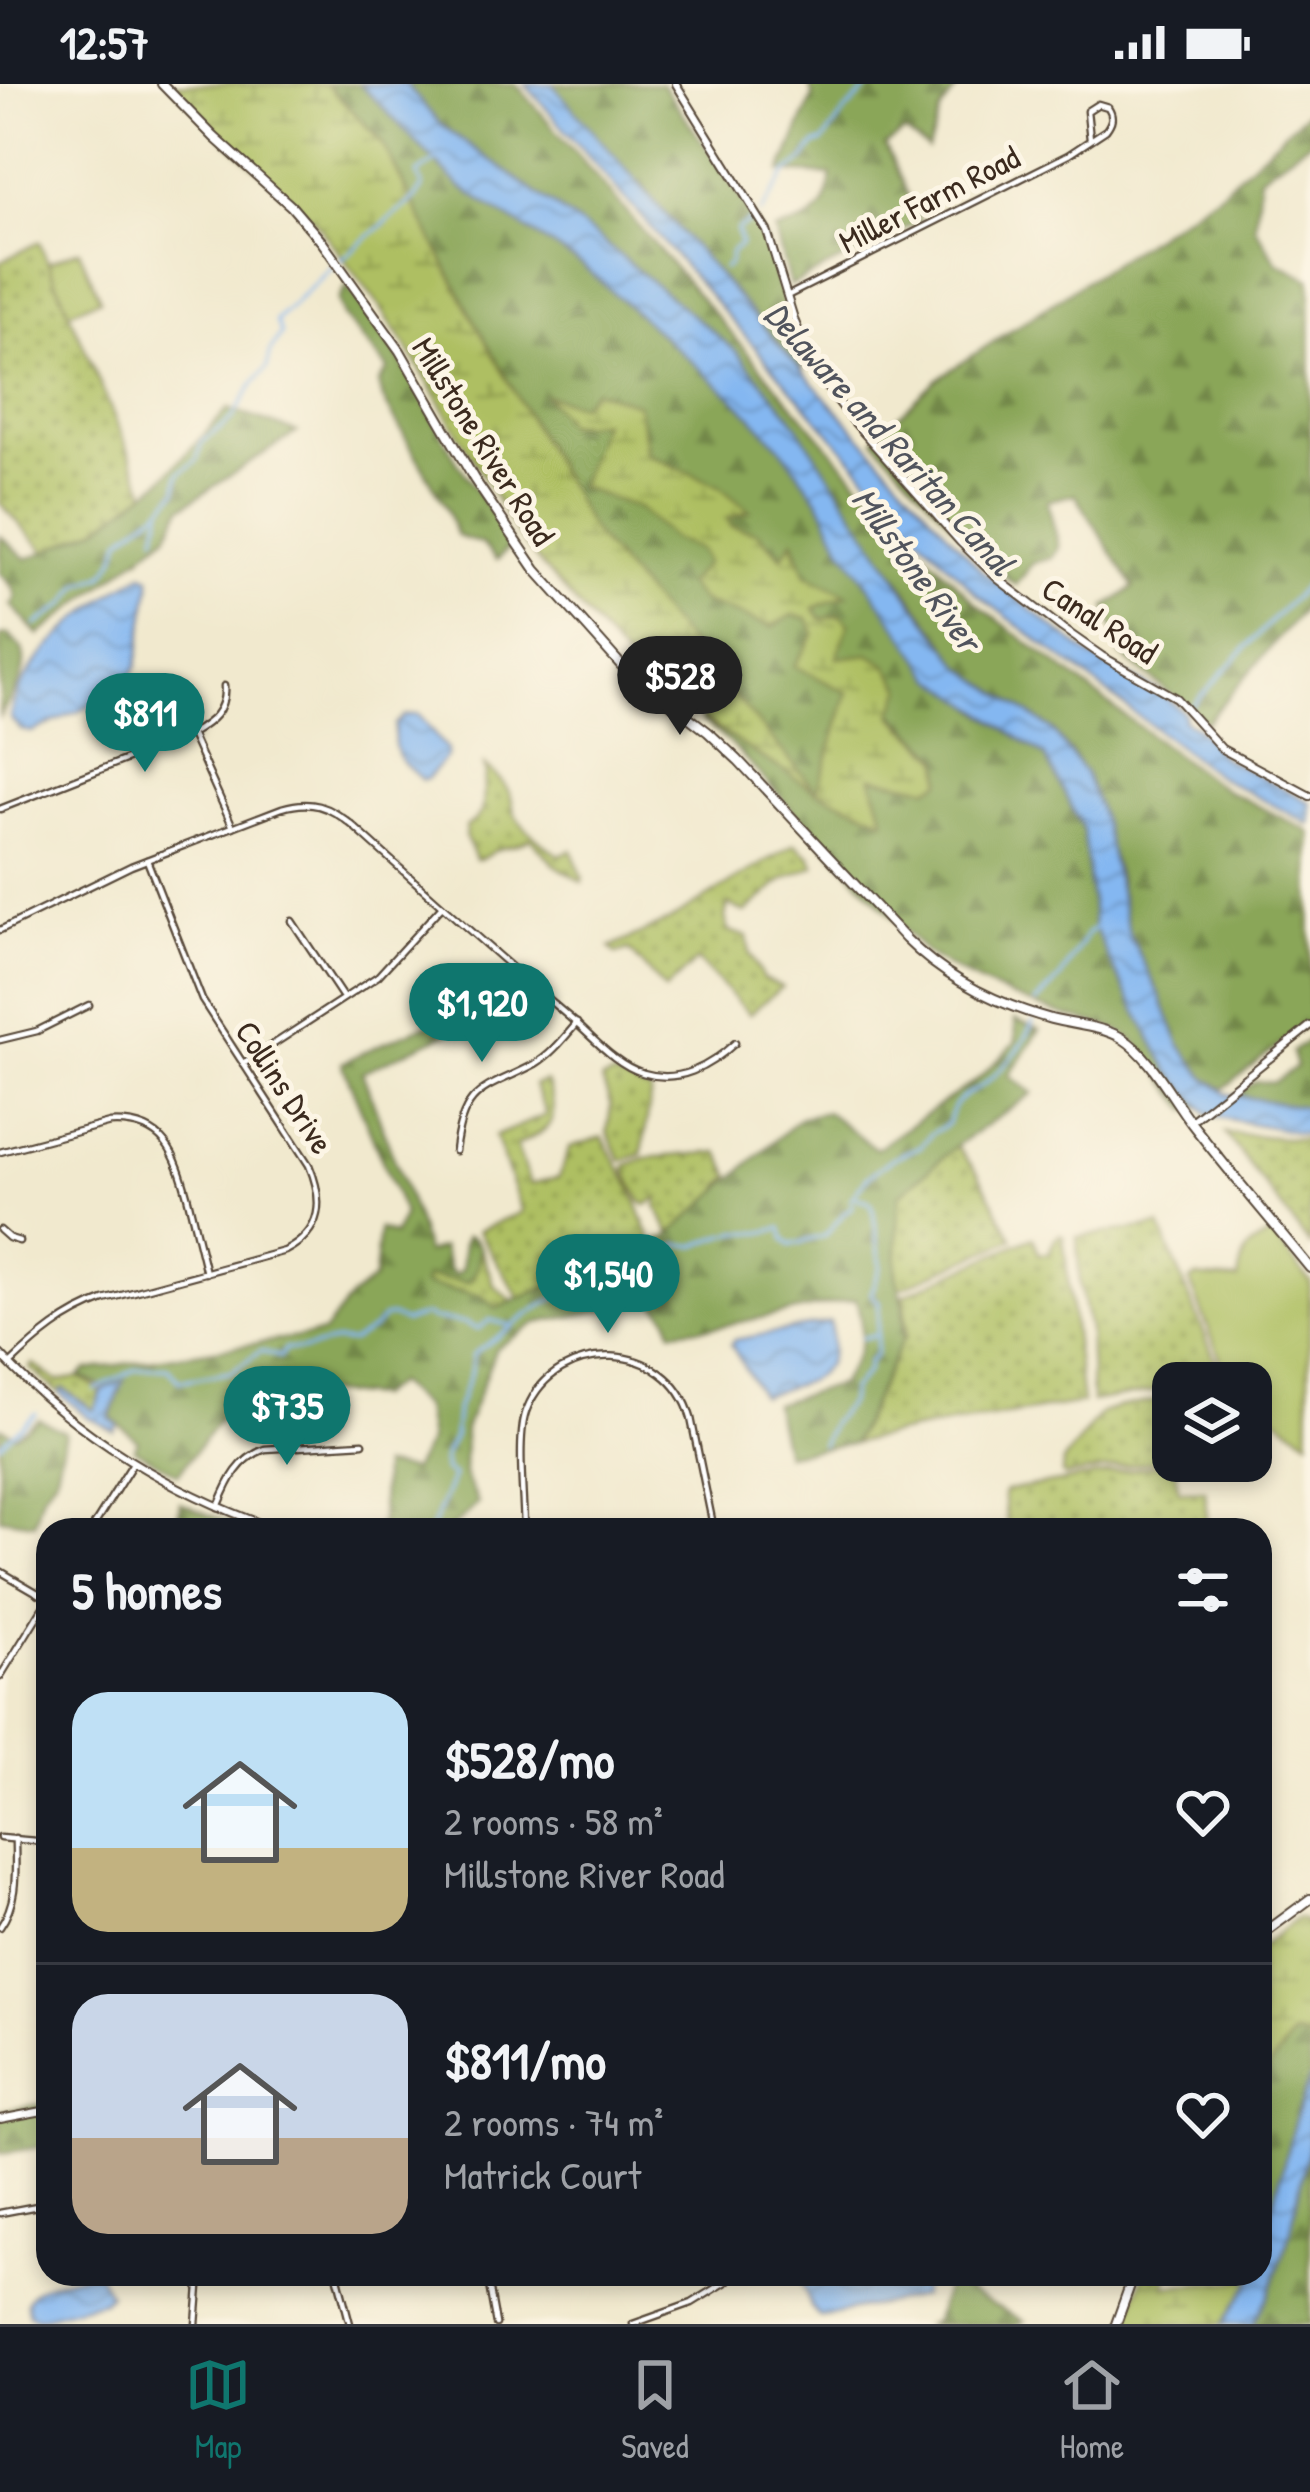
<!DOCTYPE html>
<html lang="en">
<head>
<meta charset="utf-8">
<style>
  :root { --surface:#171b24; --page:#20242c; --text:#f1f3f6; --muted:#9ea1a6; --line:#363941; --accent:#0f766e }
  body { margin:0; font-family:"Patrick Hand",sans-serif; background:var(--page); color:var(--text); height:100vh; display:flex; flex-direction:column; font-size:45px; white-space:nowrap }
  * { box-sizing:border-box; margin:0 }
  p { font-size:39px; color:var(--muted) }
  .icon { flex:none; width:66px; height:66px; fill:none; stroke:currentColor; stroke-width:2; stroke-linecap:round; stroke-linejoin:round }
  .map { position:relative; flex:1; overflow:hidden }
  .sheet { position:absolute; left:36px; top:1434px; width:1236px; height:768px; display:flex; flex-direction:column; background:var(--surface); border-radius:36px; box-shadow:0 6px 18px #0003 }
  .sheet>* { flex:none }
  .controls { position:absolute; left:1152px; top:1278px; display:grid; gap:24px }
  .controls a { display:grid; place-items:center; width:120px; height:120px; border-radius:24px; background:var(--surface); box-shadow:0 6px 18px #0003; font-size:60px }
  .price { position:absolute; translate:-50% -102px; padding:0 27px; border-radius:42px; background:var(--accent); color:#fff; font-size:39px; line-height:78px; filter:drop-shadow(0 3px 6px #0008) }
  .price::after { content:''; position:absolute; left:50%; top:72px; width:36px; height:27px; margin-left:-18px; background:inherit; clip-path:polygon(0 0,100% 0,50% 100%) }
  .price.active { background:#222; color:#fff }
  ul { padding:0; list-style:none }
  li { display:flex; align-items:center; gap:36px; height:300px; padding:0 36px }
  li+li { border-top:3px solid var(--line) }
  li span { display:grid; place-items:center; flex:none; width:336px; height:240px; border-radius:36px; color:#555 }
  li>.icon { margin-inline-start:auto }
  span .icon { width:144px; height:144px; fill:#fffc; stroke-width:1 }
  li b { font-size:51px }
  h2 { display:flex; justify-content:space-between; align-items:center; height:144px; padding:0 36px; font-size:51px }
  .status { display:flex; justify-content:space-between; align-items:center; height:84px; padding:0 60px; background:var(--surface); direction:ltr }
  .status svg { height:33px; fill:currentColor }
  .tab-bar { display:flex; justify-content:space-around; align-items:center; height:168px; border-top:3px solid var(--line); background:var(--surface); font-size:33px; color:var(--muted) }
  .tab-bar a { display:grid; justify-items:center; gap:6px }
  .tab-bar .active { color:var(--accent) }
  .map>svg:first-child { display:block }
  .grass { fill:url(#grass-dots); stroke:#747440; stroke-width:3 }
  .forest { fill:url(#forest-firs); stroke:#62683b; stroke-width:3; fill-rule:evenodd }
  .wetland { fill:url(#wetland-marsh); stroke:#747440; stroke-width:3 }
  .park { fill:#aebf62; stroke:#747440; stroke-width:3 }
  .water { fill:url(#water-waves); stroke:#607088; stroke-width:3 }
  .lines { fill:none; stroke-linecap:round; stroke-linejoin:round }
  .stream { stroke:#84b7f1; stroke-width:3 }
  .minor-casing { stroke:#564738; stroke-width:9 }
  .tertiary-casing { stroke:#564738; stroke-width:10 }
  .secondary-casing { stroke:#564738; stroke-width:12 }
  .minor { stroke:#fff; stroke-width:4.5 }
  .tertiary { stroke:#fff; stroke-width:6 }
  .secondary { stroke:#fff; stroke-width:8 }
  .labels { text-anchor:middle; stroke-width:10; stroke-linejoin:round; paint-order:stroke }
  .street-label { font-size:33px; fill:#3b2a1e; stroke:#fcf5e5 }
  .water-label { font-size:36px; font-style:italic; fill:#51545d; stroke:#fcf5e5 }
</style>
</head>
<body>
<div class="status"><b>12:57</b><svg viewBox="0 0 49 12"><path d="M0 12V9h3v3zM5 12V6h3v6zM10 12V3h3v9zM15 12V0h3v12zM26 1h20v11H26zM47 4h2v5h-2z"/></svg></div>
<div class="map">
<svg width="1310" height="2240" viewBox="0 0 1310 2240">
  <defs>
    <pattern id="grass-dots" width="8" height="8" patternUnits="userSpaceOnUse" patternTransform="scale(3)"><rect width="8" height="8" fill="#aebf62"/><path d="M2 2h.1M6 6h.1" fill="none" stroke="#8f9b50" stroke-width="1.8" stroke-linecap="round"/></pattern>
    <pattern id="forest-firs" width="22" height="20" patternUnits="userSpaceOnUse" patternTransform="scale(3)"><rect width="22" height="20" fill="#8aa658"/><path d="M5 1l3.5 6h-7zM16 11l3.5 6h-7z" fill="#728748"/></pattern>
    <pattern id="wetland-marsh" width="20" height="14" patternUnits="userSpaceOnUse" patternTransform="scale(3)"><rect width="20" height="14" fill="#aebf62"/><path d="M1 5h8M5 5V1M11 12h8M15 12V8" fill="none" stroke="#8f9b50"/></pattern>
    <pattern id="water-waves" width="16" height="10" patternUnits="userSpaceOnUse" patternTransform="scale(3)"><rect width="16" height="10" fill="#84b7f1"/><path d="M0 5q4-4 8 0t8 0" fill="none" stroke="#6d95c3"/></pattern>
  </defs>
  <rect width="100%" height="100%" fill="#fcf5e5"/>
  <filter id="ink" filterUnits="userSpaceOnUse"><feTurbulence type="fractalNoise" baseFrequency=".00833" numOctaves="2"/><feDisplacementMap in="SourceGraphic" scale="24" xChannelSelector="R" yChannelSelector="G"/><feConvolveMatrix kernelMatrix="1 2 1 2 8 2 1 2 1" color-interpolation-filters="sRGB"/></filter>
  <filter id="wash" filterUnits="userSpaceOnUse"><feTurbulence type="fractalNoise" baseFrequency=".004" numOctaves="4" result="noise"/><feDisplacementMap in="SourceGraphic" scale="48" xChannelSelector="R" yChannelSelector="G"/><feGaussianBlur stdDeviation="2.7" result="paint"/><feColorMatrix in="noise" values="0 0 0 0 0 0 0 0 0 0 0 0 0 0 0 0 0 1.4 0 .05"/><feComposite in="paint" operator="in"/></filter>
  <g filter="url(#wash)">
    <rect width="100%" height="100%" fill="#f1e9ce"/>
    <g class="grass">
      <polygon points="39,158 148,412 142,473 45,467 0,419 0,178"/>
      <path d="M 484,682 C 493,688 505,699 510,711 C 513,717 512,724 515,730 C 520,742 548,764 559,771 L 571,766 L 583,794 L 582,798 L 554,780 L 530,754 C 519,762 509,761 498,765 C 488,769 487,775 475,775 L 465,752 L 466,743 C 487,728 483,723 484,701 C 485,683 488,700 484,682 Z"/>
      <polygon points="795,760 810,772 815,782 783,796 745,829 728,820 725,833 729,847 747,853 750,870 763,895 782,903 749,930 697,876 665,906 629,866 616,870 610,864 670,836"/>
      <polygon points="614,992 651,1007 642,1070 621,1077 607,1048 611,1022 602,996"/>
      <path d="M 546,997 C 561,1037 553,1045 516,1061 L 530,1100 L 559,1093 L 570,1063 L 602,1053 L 630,1101 L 651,1155 L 567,1185 L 562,1185 L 566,1196 L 520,1215 L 478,1147 L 522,1128 L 495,1052 L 546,1031 L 534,1001 Z"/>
      <polygon points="1225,1049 1310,1056 1310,1161"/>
      <polygon points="956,1062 978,1089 1013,1155 894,1207 892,1113"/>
      <polygon points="719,1068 731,1092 721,1102 724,1107 693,1134 670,1149 657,1123 659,1114 646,1121 641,1118 625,1084 627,1081 645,1074"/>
      <polygon points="1160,1142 1223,1295 1173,1299 1173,1304 1092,1318 1089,1246 1080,1202 1077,1153"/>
      <polygon points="1060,1150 1063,1152 1082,1319 915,1346 853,1359 903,1254 906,1254 904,1211 1033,1153 1039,1170 1049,1169 1055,1154"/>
      <polygon points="480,1163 494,1201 513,1218 497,1224 424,1201 425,1193 469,1198 478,1182"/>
      <polygon points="33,1280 57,1297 79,1293 100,1306 95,1327 63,1304 58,1309 30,1284"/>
      <polygon points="1173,1314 1173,1374 1065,1392 1062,1390 1063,1378 1101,1329 1119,1323"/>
      <polygon points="1175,1378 1179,1407 1205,1406 1208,1446 1008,1446 1003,1410 1006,1407"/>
    </g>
    <g class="forest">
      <path d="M 326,0 L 360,0 L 459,102 L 582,181 L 738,318 L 781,364 L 820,418 L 842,462 L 975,624 L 1045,672 L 1083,745 L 1094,842 L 1169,987 L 1201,1023 L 1189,1026 C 1167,1005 1155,972 1130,954 C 1110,939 1084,938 1061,930 C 1013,915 968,897 926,869 L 736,665 L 700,635 L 814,705 L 594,450 L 474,236 L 381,57 ZM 548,312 L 579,321 L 648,370 L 719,402 L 749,427 L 728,434 L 730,442 L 757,448 L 783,473 L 794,458 L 806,491 L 845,510 L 813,523 L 837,575 L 940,674 L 929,704 L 870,692 L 884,734 L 818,708 L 848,608 L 808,534 L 793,531 L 706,479 L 700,465 L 674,456 L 638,424 L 580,403 L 602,338 Z"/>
      <polygon points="405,0 516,0 887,430 977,520 1200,689 1224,705 1310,748 1310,937 1223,1005 1205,993 1180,961 1160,912 1129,850 1117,789 1086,691 1053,646 962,583 736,267 596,152 440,40"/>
      <polygon points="551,0 662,0 734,103 765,155 788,236 802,272 803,287"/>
      <path d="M 809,0 L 960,0 L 941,26 L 928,65 L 905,48 L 885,61 L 920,137 L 790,202 L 775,147 C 813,135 826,133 832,91 L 781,88 L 813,12 Z"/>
      <polygon points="1310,25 1310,57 1260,92 1255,143 1278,179 1310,195 1310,518 1206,638 1121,571 1106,523 1134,503 1075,410 1047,417 1059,463 1052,474 1033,479 1016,501 988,480 874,355 937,295 1219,109"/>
      <polygon points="347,202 400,275 456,376 512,461 497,476 482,460 457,452 446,423 383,315 379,299 388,285 343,232 338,216"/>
      <path d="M 228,325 L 297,348 L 182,423 L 167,451 L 39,551 L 11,521 C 23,509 8,499 0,489 L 0,452 L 27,475 L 98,444 L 162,396 Z"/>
      <path d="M 9,551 C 10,552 22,565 22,566 C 31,588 10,614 0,632 L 0,552 Z"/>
      <path d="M 526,908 L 511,920 L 362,988 L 417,1137 L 426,1169 L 442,1164 L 449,1185 L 455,1191 L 462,1185 L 463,1160 L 467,1152 L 474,1155 L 480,1163 L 478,1182 L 469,1198 L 426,1193 L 424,1201 L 481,1212 L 497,1224 L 667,1153 L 801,1033 L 827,1028 L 876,1065 L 979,994 L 1016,958 L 1015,936 L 1040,946 L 1009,992 L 1033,1009 L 956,1062 L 899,1111 L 896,1191 L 903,1218 L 903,1254 L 853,1359 L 785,1370 L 774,1320 L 840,1300 C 861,1267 867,1254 856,1215 L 720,1242 L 672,1247 L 668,1234 L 654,1216 L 537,1239 L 496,1264 L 465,1345 L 464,1391 L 478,1420 L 449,1446 L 374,1446 L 381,1438 L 382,1382 L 412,1386 L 429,1357 L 424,1324 L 396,1299 L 376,1313 L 317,1308 L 282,1291 L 248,1298 L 178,1390 L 134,1365 L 138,1357 L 111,1333 L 119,1310 L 79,1292 L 86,1286 L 323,1249 L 350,1214 L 374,1195 L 379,1145 L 394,1151 L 404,1130 L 342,979 C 400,949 463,926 526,908 Z"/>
      <polygon points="1310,955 1310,1024 1233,1013 1256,997 1273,999 1296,983 1292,968"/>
      <polygon points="39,1335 65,1348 55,1394 42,1410 34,1439 0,1434 0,1343 15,1351"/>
      <polygon points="180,1419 246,1446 167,1446 179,1430"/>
      <polygon points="1293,1950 1310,1954 1310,1993 1296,2032 1260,2173 1260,1996"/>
      <polygon points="48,2019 48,2062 0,2069 0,2027"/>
      <polygon points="1310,2054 1310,2240 1253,2240 1268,2212 1289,2155"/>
      <polygon points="948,2197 1024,2237 1015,2240 928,2240 935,2236"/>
    </g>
    <g class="wetland">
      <polygon points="171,0 326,0 381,57 474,236 594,450 817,707 848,609 794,582 814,550 808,534 793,531 772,543 702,518 687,500 706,479 700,466 674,456 638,424 579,403 602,338 567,341 546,311 579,321 594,306 638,320 648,371 719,402 750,427 728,434 730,442 757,448 782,473 793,457 806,491 847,511 814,524 821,535 840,531 849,539 837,574 869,570 887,581 903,604 892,631 940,675 942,697 929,704 871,693 885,736 818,708 742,661 637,588 543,483 515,447 421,286 379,221 314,136 222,53"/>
      <polygon points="1297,1834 1310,1839 1310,1954 1293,1951 1260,1996 1260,1864"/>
      <polygon points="1144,2190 1169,2190 1165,2202 1253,2195 1223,2240 1127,2240"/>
    </g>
    <g class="park">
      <polygon points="79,166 100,215 69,228 48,178"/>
      <path d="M 1272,1150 L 1310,1198 L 1308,1355 L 1251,1316 L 1251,1299 L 1230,1299 L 1190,1198 L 1196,1193 L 1238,1196 C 1242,1165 1246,1165 1272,1150 Z"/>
    </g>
    <g class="water">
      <polygon points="360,0 405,0 440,40 596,152 736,267 790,331 908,511 962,583 1052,646 1086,691 1103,736 1129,850 1160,912 1180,961 1205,993 1227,1010 1310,1024 1310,1051 1209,1031 1169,987 1110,878 1094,842 1083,745 1045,672 933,593 841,462 820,418 781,364 738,318 582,181 459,102"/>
      <polygon points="525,0 552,0 787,270 982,487 1094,575 1158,607 1184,629 1183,636 1197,644 1222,673 1310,718 1310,740 1219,693 977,510 919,451"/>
      <path d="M 143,490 L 150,493 L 150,503 L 137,581 L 120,609 L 31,648 L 21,646 L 10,634 C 18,577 95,517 143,490 Z"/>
      <path d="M 417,630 L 447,666 L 447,672 L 427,695 L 422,696 C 399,675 392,673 395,640 L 404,632 Z"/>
      <path d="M 830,1238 C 840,1298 807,1296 761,1312 L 731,1260 L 734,1256 Z"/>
      <polygon points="124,1296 109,1334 118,1341 114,1347 88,1333 59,1309 63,1305 94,1327 102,1307"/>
      <polygon points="1310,1993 1310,2054 1289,2154 1268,2212 1253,2240 1223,2240 1256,2190 1260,2190 1260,2173 1296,2032"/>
      <path d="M 89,2190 L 98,2190 L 109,2210 L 103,2217 L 38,2234 L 29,2230 C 27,2222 25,2217 31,2211 C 40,2199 75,2192 89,2190 Z"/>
      <polygon points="799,2190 922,2190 925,2194 921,2212 820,2233 811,2223"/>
    </g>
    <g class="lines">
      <g class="stream">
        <polyline points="761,129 786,89 803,77 815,61 823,58 843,30 872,0"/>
        <polyline points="341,176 416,113 423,103 417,90 437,76"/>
        <polyline points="724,185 729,180 731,168 741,160 737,146 754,135"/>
        <polyline points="156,452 162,424"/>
        <polyline points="36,541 66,520 80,501 104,491 115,475 122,454 162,424 177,406 179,390 197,376 201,359 232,335 253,300 267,284 271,266 281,250 276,237 333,182"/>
        <polyline points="1190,623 1310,496"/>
        <polyline points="1036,919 1061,893 1087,850 1098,842"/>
        <polyline points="861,1254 877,1251"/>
        <polyline points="95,1306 136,1285 168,1284 180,1297 232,1288 261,1267 280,1273 285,1265 301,1266 337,1257 351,1258 374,1244 384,1233 391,1232 404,1238 425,1231 432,1235 464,1239 478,1245 490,1236 513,1242"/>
        <polyline points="0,1360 36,1329"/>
        <polyline points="822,1361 831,1340 849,1318 851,1306 867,1288 868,1279 876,1270 879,1218 871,1210 881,1182 872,1120 866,1116 859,1115 854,1110"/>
        <path d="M 431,1446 L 453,1392 L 445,1387 L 443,1374 L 454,1352 L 457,1324 L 470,1291 L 473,1270 L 535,1226 L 606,1184 L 635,1175 L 652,1175 L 679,1160 L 695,1162 L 725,1151 L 741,1148 L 760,1149 L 782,1144 L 785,1156 L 791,1161 L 825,1152 L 844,1129 L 853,1122 L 851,1115 L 866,1094 L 893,1074 L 921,1062 L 931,1050 L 948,1039 C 954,1015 959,1016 978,1004 C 1000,989 1024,964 1033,938"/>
      </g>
    </g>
  </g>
  <g filter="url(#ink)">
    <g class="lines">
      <defs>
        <g id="minor">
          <path d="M 787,212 L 1068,71 L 1106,46 C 1112,38 1114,32 1108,23 L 1098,20 L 1087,27 L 1090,55"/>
          <polyline points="191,650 233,743"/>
          <path d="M 0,725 L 191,650 C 211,638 226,627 224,602"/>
          <polyline points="292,837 342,912"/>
          <path d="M 0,846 L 131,782 L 282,724 C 311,715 329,722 352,741 C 424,806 495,870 569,933 C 592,952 614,980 643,989 C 679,1000 709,983 735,959"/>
          <polyline points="0,956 37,947 89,921"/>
          <polyline points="243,980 378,892 442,822"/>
          <path d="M 455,1067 C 463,1001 486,1006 535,980 C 552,970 564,954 577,939"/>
          <path d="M 0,1068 L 110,1039 C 165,1036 176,1070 188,1115 C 194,1140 200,1164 206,1189"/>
          <polyline points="0,1146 9,1154 19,1157"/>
          <path d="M 10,1280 C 38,1253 65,1230 104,1216 L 285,1167 C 323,1147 324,1117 309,1081 L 202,916 L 147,776"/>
          <path d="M 218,1423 C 229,1397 237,1376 265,1365 L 363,1359"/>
          <polyline points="91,1446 133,1379"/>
          <path d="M 524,1446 C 524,1416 516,1351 527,1325 C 556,1252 669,1255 691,1334 L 714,1446"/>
          <polyline points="0,1487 48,1515"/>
          <polyline points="0,1593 48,1515"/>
          <polyline points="0,1754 48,1758"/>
          <path d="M 0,1843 C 19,1816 15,1785 15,1754"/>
          <polyline points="0,2129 48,2120"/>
          <polyline points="337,2190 350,2240"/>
          <polyline points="487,2190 496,2240"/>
          <polyline points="196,2240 200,2190"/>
          <polyline points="633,2240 692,2219 739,2190"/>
        </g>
        <g id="tertiary">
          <polyline points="676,0 767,147 795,238 817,291 854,338 960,458 998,495 1062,544 1102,572 1176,614 1222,665 1310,712"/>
          <polyline points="1191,1037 1310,942"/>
          <path d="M 0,1270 C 76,1352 174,1410 279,1446"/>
          <polyline points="0,2035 48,2026"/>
        </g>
        <g id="secondary">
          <path d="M 162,0 L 214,53 L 291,122 L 322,158 L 400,267 L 474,395 L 536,486 L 622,582 L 708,648 L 738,676 L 906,855 C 946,895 997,920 1051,935 C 1074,941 1101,942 1122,954 C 1152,973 1171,1013 1192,1040 C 1230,1089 1271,1136 1310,1184"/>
          <polyline points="1260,1852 1310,1815"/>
          <polyline points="1116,2240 1134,2190"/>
        </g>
      </defs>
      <use href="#minor" class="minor-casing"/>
      <use href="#tertiary" class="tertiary-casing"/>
      <use href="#secondary" class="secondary-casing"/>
      <use href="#minor" class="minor"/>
      <use href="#tertiary" class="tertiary"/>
      <use href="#secondary" class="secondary"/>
    </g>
  </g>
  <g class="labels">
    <g class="street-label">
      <text transform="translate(929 115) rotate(-27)" y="12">Miller Farm Road</text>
      <text transform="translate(484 357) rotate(58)" y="12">Millstone River Road</text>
      <text transform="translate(1100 536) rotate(33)" y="12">Canal Road</text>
      <text transform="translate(285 1003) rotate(57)" y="12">Collins Drive</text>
    </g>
    <g class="water-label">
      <text transform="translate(890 354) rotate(48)" y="13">Delaware and Raritan Canal</text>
      <text transform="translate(917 485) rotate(54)" y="13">Millstone River</text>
    </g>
  </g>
</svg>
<div class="controls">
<a><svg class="icon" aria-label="layers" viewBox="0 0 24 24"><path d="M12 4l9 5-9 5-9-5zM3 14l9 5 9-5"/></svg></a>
</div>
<b class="price active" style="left:680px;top:654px">$528</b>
<b class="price" style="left:145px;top:691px">$811</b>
<b class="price" style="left:482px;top:981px">$1,920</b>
<b class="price" style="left:608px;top:1252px">$1,540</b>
<b class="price" style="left:287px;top:1384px">$735</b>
<section class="sheet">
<h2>5 homes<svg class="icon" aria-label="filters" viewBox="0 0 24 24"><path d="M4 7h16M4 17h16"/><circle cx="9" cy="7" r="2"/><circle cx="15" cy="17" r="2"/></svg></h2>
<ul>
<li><span style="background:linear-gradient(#bfe0f5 65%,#c2b280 0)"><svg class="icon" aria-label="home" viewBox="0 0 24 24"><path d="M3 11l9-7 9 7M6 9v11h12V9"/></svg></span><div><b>$528/mo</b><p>2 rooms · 58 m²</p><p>Millstone River Road</p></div><svg class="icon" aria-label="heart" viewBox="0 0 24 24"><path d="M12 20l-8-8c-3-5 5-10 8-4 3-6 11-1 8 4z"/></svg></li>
<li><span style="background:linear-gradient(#c9d6e8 60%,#b9a48a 0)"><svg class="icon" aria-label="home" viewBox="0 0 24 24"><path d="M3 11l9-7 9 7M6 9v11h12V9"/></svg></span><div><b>$811/mo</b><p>2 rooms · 74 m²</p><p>Matrick Court</p></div><svg class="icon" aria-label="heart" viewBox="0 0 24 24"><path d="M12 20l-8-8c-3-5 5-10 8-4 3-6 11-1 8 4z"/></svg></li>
</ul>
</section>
</div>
<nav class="tab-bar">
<a class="active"><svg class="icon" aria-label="map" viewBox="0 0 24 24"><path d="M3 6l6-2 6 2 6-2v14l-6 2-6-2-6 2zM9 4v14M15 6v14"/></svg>Map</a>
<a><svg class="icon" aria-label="saved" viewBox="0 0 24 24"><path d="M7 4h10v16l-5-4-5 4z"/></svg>Saved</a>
<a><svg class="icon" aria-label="home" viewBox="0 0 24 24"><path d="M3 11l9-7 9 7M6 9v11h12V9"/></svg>Home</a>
</nav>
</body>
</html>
